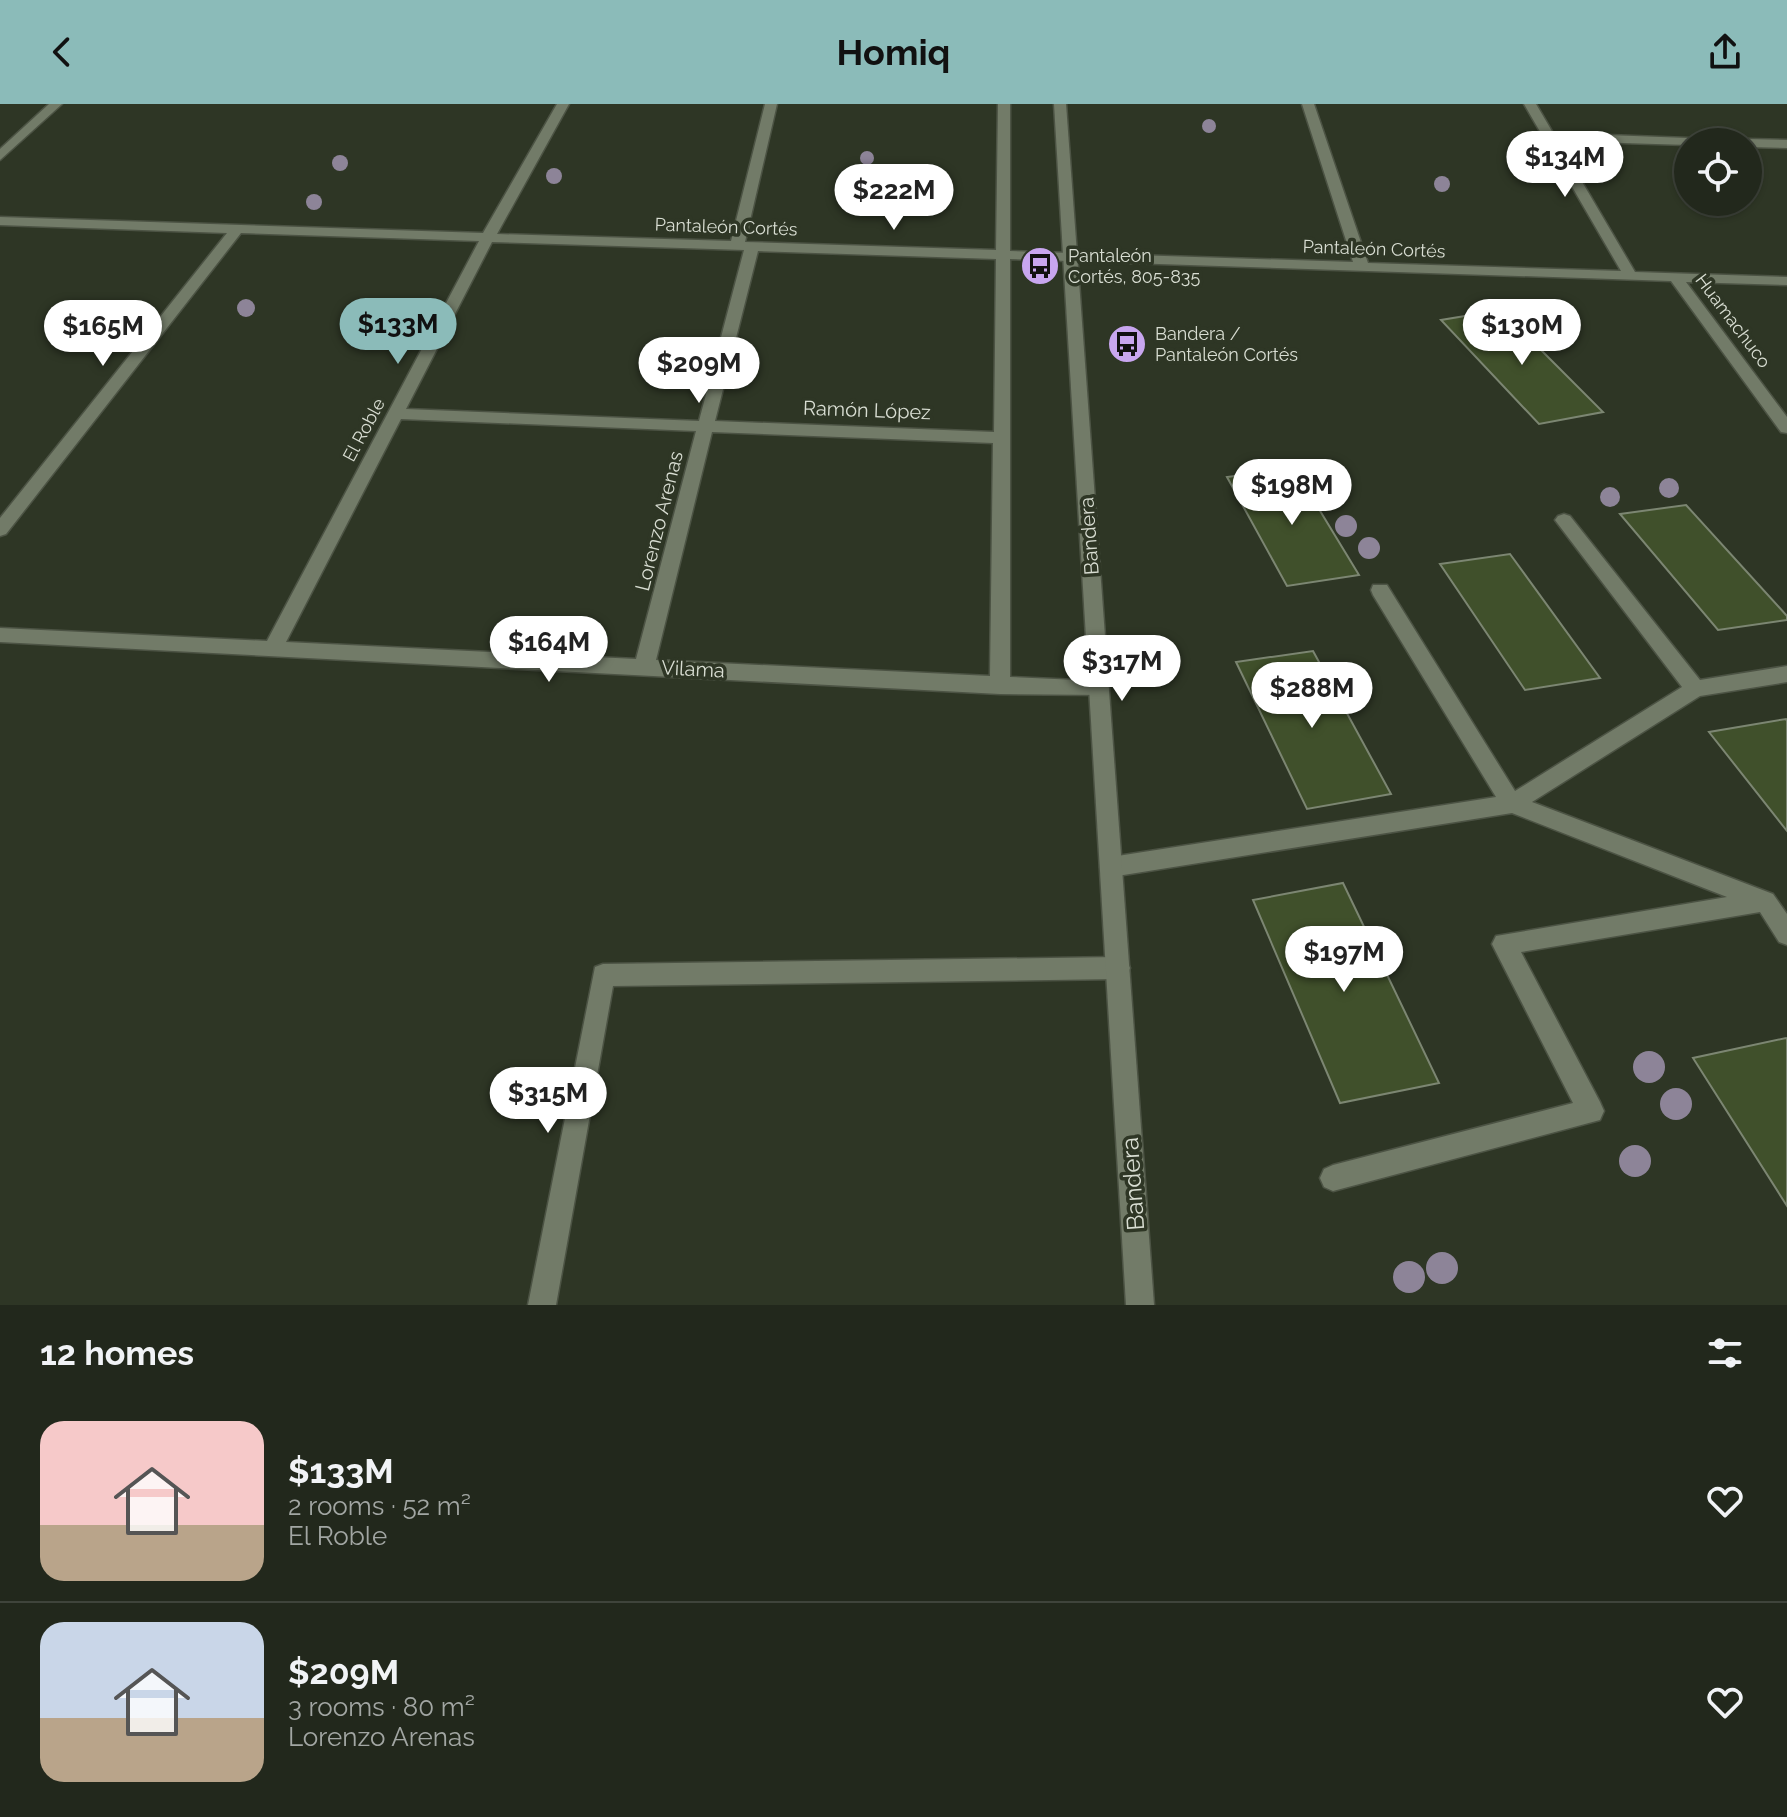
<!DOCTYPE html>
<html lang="en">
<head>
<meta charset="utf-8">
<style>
  :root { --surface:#22281c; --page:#2e3429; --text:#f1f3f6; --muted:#a2a6a3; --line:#3f443b; --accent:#8bbbb9 }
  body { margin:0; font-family:Raleway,sans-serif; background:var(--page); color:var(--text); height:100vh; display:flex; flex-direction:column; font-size:30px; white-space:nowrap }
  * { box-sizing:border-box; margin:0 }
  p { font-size:26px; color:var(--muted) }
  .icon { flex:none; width:44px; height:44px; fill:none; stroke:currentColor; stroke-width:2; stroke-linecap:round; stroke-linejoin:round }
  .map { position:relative; height:1201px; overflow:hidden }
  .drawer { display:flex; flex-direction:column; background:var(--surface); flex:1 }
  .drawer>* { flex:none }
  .controls { position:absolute; left:1674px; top:24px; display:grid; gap:16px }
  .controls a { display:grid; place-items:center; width:88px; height:88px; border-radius:50%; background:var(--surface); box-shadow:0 2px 6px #0004,0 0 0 2px var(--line); font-size:40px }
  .price { position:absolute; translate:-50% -68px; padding:0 18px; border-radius:28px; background:#fff; color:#222; font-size:26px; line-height:52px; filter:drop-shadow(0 2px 4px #0008) }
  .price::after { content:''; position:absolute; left:50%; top:48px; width:24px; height:18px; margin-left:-12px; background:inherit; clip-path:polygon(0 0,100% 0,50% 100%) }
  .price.selected { background:var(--accent); color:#111 }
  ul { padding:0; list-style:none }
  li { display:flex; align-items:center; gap:24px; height:200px; padding:0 40px }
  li+li { border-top:2px solid var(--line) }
  li span { display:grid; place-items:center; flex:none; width:224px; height:160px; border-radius:24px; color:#555 }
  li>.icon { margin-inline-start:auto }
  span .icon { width:96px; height:96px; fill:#fffc; stroke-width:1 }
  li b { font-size:34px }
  h2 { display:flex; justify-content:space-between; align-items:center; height:96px; padding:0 40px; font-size:34px }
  header { display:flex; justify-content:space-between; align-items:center; height:104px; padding:0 40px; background:var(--accent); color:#111; font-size:36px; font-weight:700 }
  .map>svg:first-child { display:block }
  .building { fill:#40502b; stroke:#7c8672; stroke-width:2 }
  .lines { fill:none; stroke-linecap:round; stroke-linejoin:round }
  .lane-casing { stroke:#4c5344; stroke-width:3 }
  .street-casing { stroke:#4c5344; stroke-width:3 }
  .secondary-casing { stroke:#4c5344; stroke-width:3 }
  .lane { fill:#727b68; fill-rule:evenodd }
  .street { fill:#727b68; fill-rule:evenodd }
  .secondary { fill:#727b68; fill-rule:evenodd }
  .tree { fill:#8d8498 }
  .labels { text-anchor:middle; stroke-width:7; stroke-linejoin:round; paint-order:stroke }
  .far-street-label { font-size:18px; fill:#d8ddd2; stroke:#2e3625 }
  .far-poi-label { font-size:18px; fill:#d8ddd2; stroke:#2e3625; text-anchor:start }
  .street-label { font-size:20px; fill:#d8ddd2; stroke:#2e3625 }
  .near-street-label { font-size:24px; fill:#d8ddd2; stroke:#2e3625 }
</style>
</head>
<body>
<header><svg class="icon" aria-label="back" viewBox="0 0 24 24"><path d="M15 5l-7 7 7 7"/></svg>Homiq<svg class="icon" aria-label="share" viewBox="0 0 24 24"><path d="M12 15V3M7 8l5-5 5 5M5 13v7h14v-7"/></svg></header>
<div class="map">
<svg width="1787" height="1201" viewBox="0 0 1787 1201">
  <rect width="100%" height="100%" fill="#2e3625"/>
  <g class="building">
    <polygon points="1501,206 1603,308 1539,320 1441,216"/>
    <polygon points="1294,364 1359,471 1287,482 1227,373"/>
    <polygon points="1686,401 1787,512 1787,516 1718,526 1620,410"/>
    <polygon points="1510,450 1600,574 1525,586 1440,460"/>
    <polygon points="1313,547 1391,690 1307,705 1236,558"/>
    <polygon points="1786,615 1787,617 1787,727 1709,628"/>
    <polygon points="1343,779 1439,979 1340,999 1253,796"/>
    <polygon points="1786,934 1787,935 1787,1102 1693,954"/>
  </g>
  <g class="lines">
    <defs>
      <polygon id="lane" points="1564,410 1570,412 1700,576 1787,562 1787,578 1700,592 1532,698 1773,790 1787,810 1787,841 1779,838 1760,808 1521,848 1600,998 1604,1007 1600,1016 1333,1087 1324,1083 1320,1074 1324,1065 1333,1061 1573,999 1496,848 1492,840 1496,832 1727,793 1512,709 1111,773 1103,770 1100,763 1103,756 1111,753 1496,693 1373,491 1371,486 1373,481 1387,481 1515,687 1682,583 1558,420 1555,416 1558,412"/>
      <g id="street">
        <polygon points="49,0 62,0 0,56 0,45"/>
        <path d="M 557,0 L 569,0 L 497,130 L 731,137 L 765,0 L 777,0 L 745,138 L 996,146 L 998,0 L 1010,0 L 1010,147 L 1353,158 L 1302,0 L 1314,0 L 1368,159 L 1621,167 L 1524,0 L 1536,0 L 1553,29 L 1715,35 L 1717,38 L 1688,38 L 1688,41 L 1558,37 L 1635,168 L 1787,173 L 1787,181 L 1686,178 L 1787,313 L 1787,329 L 1781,328 L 1671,177 L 1010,155 L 1010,573 L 1099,577 L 1106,579 L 1109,585 L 1106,591 L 1000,590 L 0,538 L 0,524 L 267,537 L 479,137 L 241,129 L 6,430 L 0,432 L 0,414 L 227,129 L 0,121 L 0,113 L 483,129 ZM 492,138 L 744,146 L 699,317 L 406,305 ZM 758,147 L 996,155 L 994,328 L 715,317 ZM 401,315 L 696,327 L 636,555 L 286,538 ZM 712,328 L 993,339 L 990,572 L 656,556 Z"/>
        <polygon points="1748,35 1787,36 1787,44 1748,43 1748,38 1743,38"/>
        <polygon points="1118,853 1126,856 1130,864 1126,872 1118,875 613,882 556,1201 528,1201 595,863 603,860"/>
      </g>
      <polygon id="secondary" points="1054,0 1066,0 1154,1201 1126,1201"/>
    </defs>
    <use href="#lane" class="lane-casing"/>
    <use href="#street" class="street-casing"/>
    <use href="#secondary" class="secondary-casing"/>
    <use href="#lane" class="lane"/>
    <use href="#street" class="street"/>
    <use href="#secondary" class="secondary"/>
  </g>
  <g class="tree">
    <circle cx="1209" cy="22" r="7"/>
    <circle cx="867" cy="54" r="7"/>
    <circle cx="340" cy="59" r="8"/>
    <circle cx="554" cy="72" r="8"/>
    <circle cx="1442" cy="80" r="8"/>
    <circle cx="314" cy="98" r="8"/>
    <circle cx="246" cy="204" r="9"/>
    <circle cx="1669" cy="384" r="10"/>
    <circle cx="1328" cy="387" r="10"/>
    <circle cx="1610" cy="393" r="10"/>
    <circle cx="1346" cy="422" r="11"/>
    <circle cx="1369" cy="444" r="11"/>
    <circle cx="1649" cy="963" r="16"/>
    <circle cx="1676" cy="1000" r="16"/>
    <circle cx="1635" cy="1057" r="16"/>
    <circle cx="1442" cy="1164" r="16"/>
    <circle cx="1409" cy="1173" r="16"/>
  </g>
  <defs>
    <symbol id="bus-disc" viewBox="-11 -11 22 22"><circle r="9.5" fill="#c8a6ef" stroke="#2e3625"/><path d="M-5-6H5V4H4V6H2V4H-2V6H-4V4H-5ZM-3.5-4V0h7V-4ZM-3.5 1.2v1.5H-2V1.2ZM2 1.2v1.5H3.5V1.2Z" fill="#111"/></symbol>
  </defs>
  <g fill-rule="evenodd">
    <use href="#bus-disc" x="1018" y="140" width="44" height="44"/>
    <use href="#bus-disc" x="1105" y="218" width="44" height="44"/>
  </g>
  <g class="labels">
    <g class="far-street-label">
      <text transform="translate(726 123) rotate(2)" y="6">Pantaleón Cortés</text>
      <text transform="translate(1374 145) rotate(2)" y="6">Pantaleón Cortés</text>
      <text transform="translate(1733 217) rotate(53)" y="6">Huamachuco</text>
      <text transform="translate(364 326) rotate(-62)" y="6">El Roble</text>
    </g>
    <g class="far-poi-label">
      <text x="1068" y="158">Pantaleón<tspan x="1068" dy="21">Cortés, 805-835</tspan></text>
      <text x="1155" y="236">Bandera /<tspan x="1155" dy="21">Pantaleón Cortés</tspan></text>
    </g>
    <g class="street-label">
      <text transform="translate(867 306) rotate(2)" y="7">Ramón López</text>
      <text transform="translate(659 417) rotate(-76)" y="7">Lorenzo Arenas</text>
      <text transform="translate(1089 432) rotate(-94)" y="7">Bandera</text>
      <text transform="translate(693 565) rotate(3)" y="7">Vilama</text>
    </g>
    <g class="near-street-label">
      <text transform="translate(1133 1080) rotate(-94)" y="8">Bandera</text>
    </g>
  </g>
</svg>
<div class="controls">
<a><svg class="icon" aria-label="locate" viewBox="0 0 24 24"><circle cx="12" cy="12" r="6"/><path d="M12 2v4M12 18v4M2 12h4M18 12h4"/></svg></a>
</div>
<b class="price" style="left:1565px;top:95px">$134M</b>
<b class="price" style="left:894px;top:128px">$222M</b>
<b class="price selected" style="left:398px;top:262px">$133M</b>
<b class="price" style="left:1522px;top:263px">$130M</b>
<b class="price" style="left:103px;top:264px">$165M</b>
<b class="price" style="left:699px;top:301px">$209M</b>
<b class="price" style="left:1292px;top:423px">$198M</b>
<b class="price" style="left:549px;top:580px">$164M</b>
<b class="price" style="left:1122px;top:599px">$317M</b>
<b class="price" style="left:1312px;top:626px">$288M</b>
<b class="price" style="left:1344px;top:890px">$197M</b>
<b class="price" style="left:548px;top:1031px">$315M</b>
</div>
<section class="drawer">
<h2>12 homes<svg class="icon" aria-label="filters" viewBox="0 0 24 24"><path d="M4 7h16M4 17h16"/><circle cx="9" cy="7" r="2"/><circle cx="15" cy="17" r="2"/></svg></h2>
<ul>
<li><span style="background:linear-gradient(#f6c9c9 65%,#b9a48a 0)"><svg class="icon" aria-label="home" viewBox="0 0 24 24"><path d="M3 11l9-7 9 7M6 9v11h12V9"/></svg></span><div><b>$133M</b><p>2 rooms · 52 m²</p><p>El Roble</p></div><svg class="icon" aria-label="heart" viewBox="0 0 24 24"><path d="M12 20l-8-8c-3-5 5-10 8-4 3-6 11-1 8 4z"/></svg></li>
<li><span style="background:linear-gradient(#c9d6e8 60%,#b9a48a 0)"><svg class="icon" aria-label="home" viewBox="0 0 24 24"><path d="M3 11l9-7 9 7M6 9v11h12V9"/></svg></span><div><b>$209M</b><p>3 rooms · 80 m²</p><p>Lorenzo Arenas</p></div><svg class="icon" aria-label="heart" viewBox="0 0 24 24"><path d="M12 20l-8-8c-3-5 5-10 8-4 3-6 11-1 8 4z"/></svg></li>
</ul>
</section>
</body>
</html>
